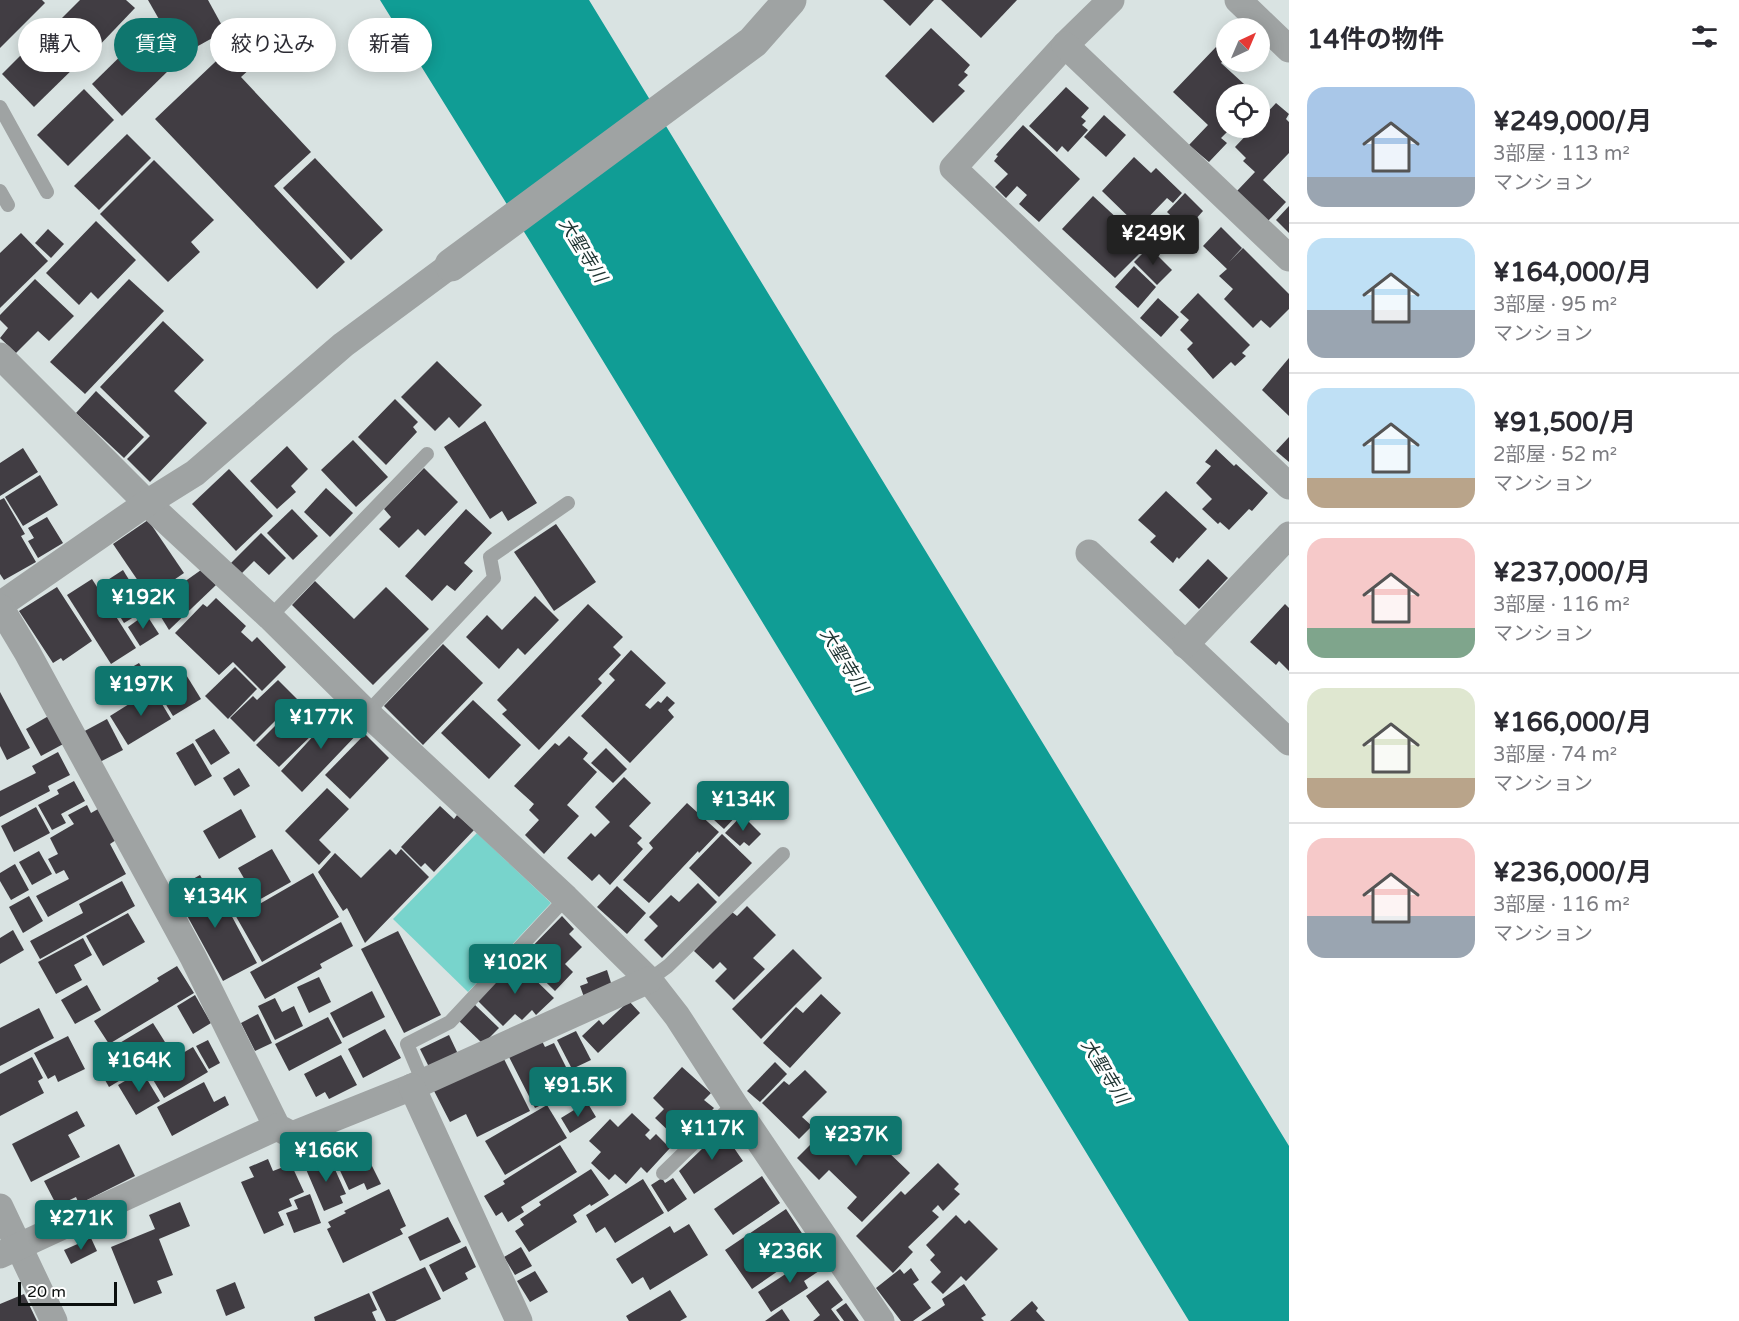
<!DOCTYPE html>
<html lang="ja">
<head>
<meta charset="utf-8">
<style>
  :root { --surface:#fff; --page:#f2f2f3; --text:#2b2b33; --muted:#7c7c81; --line:#e1e1e2; --accent:#0f766e }
  body { margin:0; font-family:"Varela Round","Noto Sans JP",sans-serif; background:var(--page); color:var(--text); height:100vh; display:flex; flex-direction:column; font-size:22px; white-space:nowrap }
  * { box-sizing:border-box; margin:0 }
  p { font-size:20px; color:var(--muted) }
  .icon { flex:none; width:33px; height:33px; fill:none; stroke:currentColor; stroke-width:2; stroke-linecap:round; stroke-linejoin:round }
  .map { position:relative; flex:1; overflow:hidden }
  .sheet { display:flex; flex-direction:column; background:var(--surface); width:450px }
  .sheet>* { flex:none }
  .top-card { position:absolute; left:18px; top:18px; width:570px; height:54px; display:flex; gap:12px }
  .needle { width:39px; rotate:44deg }
  .fabs { position:absolute; left:1216px; top:18px; display:grid; gap:12px }
  .fabs a { display:grid; place-items:center; width:54px; height:54px; border-radius:50%; background:var(--surface); box-shadow:0 3px 15px #0003; font-size:30px }
  .scale { position:absolute; left:18px; bottom:15px; width:99px; box-sizing:border-box; padding-left:6px; border:3px solid #0b0f0e; border-top:0; font-size:16px; line-height:21px; white-space:nowrap; color:#0b0f0e; -webkit-text-stroke:4px #fff; paint-order:stroke }
  .price { position:absolute; translate:-50% -51px; padding:0 14px; border-radius:6px; background:var(--accent); color:#fff; font-size:20px; line-height:39px; filter:drop-shadow(0 2px 3px #0008) }
  .price::after { content:''; position:absolute; left:50%; top:36px; width:18px; height:14px; margin-left:-9px; background:inherit; clip-path:polygon(0 0,100% 0,50% 100%) }
  .price.selected { background:#222; color:#fff }
  ul { padding:0; list-style:none }
  li { display:flex; align-items:center; gap:18px; height:150px; padding:0 18px }
  li+li { border-top:2px solid var(--line) }
  li span { display:grid; place-items:center; flex:none; width:168px; height:120px; border-radius:18px; color:#555 }
  li>.icon { margin-inline-start:auto }
  span .icon { width:72px; height:72px; fill:#fffc; stroke-width:1 }
  li b { font-size:26px }
  h2 { display:flex; justify-content:space-between; align-items:center; height:72px; padding:0 18px; font-size:26px }
  .chip { padding:0 21px; border-radius:27px; background:var(--surface); box-shadow:0 3px 15px #0003; font-size:21px; line-height:54px }
  .chip.selected { background:var(--accent); color:#fff }
  main { display:flex; flex:1; min-height:0 }
  .map>svg:first-child { display:block }
  .green { fill:#78d4cc }
  .water { fill:#109d95 }
  .building { fill:#413d43 }
  .lines { fill:none; stroke-linecap:round; stroke-linejoin:round }
  .service { stroke:#9fa3a3; stroke-width:14 }
  .minor { stroke:#9fa3a3; stroke-width:27 }
  .tertiary { stroke:#9fa3a3; stroke-width:33 }
  .labels { text-anchor:middle; stroke-width:6; stroke-linejoin:round; paint-order:stroke }
  .water-label { font-size:18px; font-style:italic; fill:#1e3331; stroke:#fff }
</style>
</head>
<body>
<main>
<div class="map">
<svg width="1289" height="1321" viewBox="0 0 1289 1321">
  <rect width="100%" height="100%" fill="#d9e3e2"/>
  <polygon class="green" points="477,833 551,903 468,992 393,919"/>
  <polygon class="water" points="380,0 589,0 1289,1146 1289,1321 1189,1321 531,243"/>
  <g class="building">
    <polygon points="0,0 42,0 45,3 0,48"/>
    <polygon points="80,0 126,0 135,8 93,52 60,20"/>
    <polygon points="148,0 208,0 225,31 180,56"/>
    <polygon points="883,0 934,0 910,26"/>
    <polygon points="941,0 1017,0 981,38"/>
    <polygon points="48,28 81,61 34,107 2,74"/>
    <polygon points="931,28 970,65 964,72 968,75 958,85 965,91 933,123 885,76"/>
    <polygon points="140,37 171,68 122,116 92,84"/>
    <polygon points="232,46 252,67 241,77 311,152 274,186 345,262 317,289 155,119"/>
    <polygon points="1216,47 1226,57 1221,63 1255,94 1227,94 1227,128 1231,128 1221,138 1227,143 1209,162 1189,145 1208,125 1173,92"/>
    <polygon points="1066,87 1089,108 1081,117 1086,121 1082,125 1088,130 1068,152 1062,146 1057,152 1029,126"/>
    <polygon points="84,89 114,120 68,166 37,135"/>
    <polygon points="1276,103 1289,114 1286,119 1289,122 1289,153 1263,180 1286,202 1268,221 1237,191 1255,172 1243,161 1246,158 1235,147 1253,128 1260,128 1260,120"/>
    <polygon points="1104,115 1126,135 1106,157 1084,137"/>
    <polygon points="1023,125 1080,179 1039,222 1019,204 1027,195 1017,186 1006,198 995,187 1008,174 994,161 998,156 996,155"/>
    <polygon points="127,134 151,158 99,210 74,186"/>
    <polygon points="1134,157 1151,173 1156,168 1182,193 1173,203 1167,198 1139,227 1102,191"/>
    <polygon points="315,158 383,230 351,260 283,188"/>
    <polygon points="154,160 214,220 191,242 200,252 168,282 100,214"/>
    <polygon points="1185,193 1203,211 1186,230 1167,212"/>
    <polygon points="1093,196 1147,246 1115,278 1062,229"/>
    <polygon points="1289,206 1289,233 1276,220"/>
    <polygon points="96,221 136,260 98,299 91,292 79,305 46,273"/>
    <polygon points="1221,227 1242,248 1229,262 1243,248 1289,294 1289,309 1270,328 1261,320 1253,328 1224,299 1233,289 1219,276 1227,269 1203,246"/>
    <polygon points="48,229 64,244 51,258 35,243"/>
    <polygon points="21,233 48,261 0,308 0,253"/>
    <polygon points="1149,247 1172,270 1157,285 1134,262"/>
    <polygon points="1134,266 1156,287 1138,308 1115,287"/>
    <polygon points="35,279 74,316 49,341 38,331 16,353 0,338 8,328 0,320 0,315"/>
    <polygon points="129,279 164,311 85,394 50,362"/>
    <polygon points="1198,293 1250,345 1242,353 1246,356 1235,366 1231,362 1213,379 1187,349 1193,343 1180,330 1189,320 1180,312"/>
    <polygon points="1158,298 1179,317 1161,337 1140,318"/>
    <polygon points="163,321 204,360 174,391 207,423 150,482 127,459 150,436 100,387"/>
    <polygon points="1289,358 1289,416 1262,390"/>
    <polygon points="437,361 482,405 459,428 449,417 435,431 401,397"/>
    <polygon points="96,391 144,437 124,458 76,413"/>
    <polygon points="395,399 418,422 413,427 417,432 386,465 358,437"/>
    <polygon points="485,421 537,503 508,521 502,511 490,519 444,447"/>
    <polygon points="1289,437 1289,462 1276,451"/>
    <polygon points="353,440 388,477 356,507 321,470"/>
    <polygon points="287,446 308,469 291,486 296,492 277,509 250,481"/>
    <polygon points="23,448 38,472 0,496 0,463"/>
    <polygon points="1216,449 1234,466 1236,464 1268,493 1252,511 1249,509 1229,530 1220,522 1218,524 1202,509 1212,499 1196,483 1211,466 1205,462"/>
    <polygon points="424,468 458,502 425,536 418,529 399,548 379,529 391,517 384,509"/>
    <polygon points="229,469 273,516 236,551 192,504"/>
    <polygon points="40,475 58,505 23,526 5,497"/>
    <polygon points="326,488 353,513 330,537 304,512"/>
    <polygon points="1166,491 1207,529 1179,559 1177,557 1173,563 1150,542 1156,536 1138,520"/>
    <polygon points="4,498 25,534 21,536 36,562 4,580 0,574 0,500"/>
    <polygon points="292,509 318,536 293,560 267,533"/>
    <polygon points="466,509 492,533 464,563 473,571 455,591 447,585 432,601 405,576"/>
    <polygon points="47,517 63,543 38,558 28,541 34,538 28,528"/>
    <polygon points="148,520 184,573 149,597 113,544"/>
    <polygon points="556,524 596,582 554,611 514,552"/>
    <polygon points="261,533 286,558 269,575 254,561 240,575 229,565"/>
    <polygon points="1208,559 1228,578 1199,609 1179,590"/>
    <polygon points="123,570 147,609 124,623 100,585"/>
    <polygon points="201,570 216,585 169,630 153,604"/>
    <polygon points="92,579 136,648 111,664 67,595"/>
    <polygon points="315,581 354,619 386,587 429,629 373,685 292,605"/>
    <polygon points="57,587 92,641 63,661 61,658 53,663 19,611"/>
    <polygon points="535,596 559,620 525,655 518,648 499,669 466,637 487,615 502,630"/>
    <polygon points="216,598 246,626 241,632 252,642 257,637 286,667 262,691 233,662 219,675 175,633 203,604 207,607"/>
    <polygon points="588,604 623,637 613,647 621,655 598,679 602,683 539,750 502,714 507,710 497,700"/>
    <polygon points="1285,604 1289,608 1289,671 1279,661 1276,665 1250,642"/>
    <polygon points="146,614 159,634 140,646 128,627"/>
    <polygon points="443,644 483,683 423,745 384,706"/>
    <polygon points="631,650 666,683 645,705 650,709 658,701 661,703 667,696 675,703 668,710 674,717 630,763 581,716 615,680 609,674"/>
    <polygon points="139,663 152,684 129,699 115,677"/>
    <polygon points="235,667 257,689 228,719 205,696"/>
    <polygon points="185,673 201,699 173,716 157,690"/>
    <polygon points="278,680 297,699 254,742 230,718 253,696 257,700"/>
    <polygon points="153,689 171,719 128,745 110,716"/>
    <polygon points="0,692 30,748 7,760 0,746"/>
    <polygon points="473,700 521,745 489,779 441,733"/>
    <polygon points="294,707 317,730 279,767 256,745"/>
    <polygon points="345,711 363,728 302,792 281,771 330,718 334,722"/>
    <polygon points="52,714 67,742 41,756 26,729"/>
    <polygon points="107,719 123,750 96,764 81,733"/>
    <polygon points="214,729 230,753 211,765 195,740"/>
    <polygon points="365,734 389,758 350,799 325,775"/>
    <polygon points="569,736 588,753 583,759 597,772 567,805 579,816 544,854 525,835 539,820 529,810 534,804 514,786 555,743 559,746"/>
    <polygon points="193,743 212,776 195,786 176,753"/>
    <polygon points="606,748 627,769 613,783 591,763"/>
    <polygon points="58,752 70,775 48,786 50,791 0,817 0,791 36,773 32,766"/>
    <polygon points="239,768 250,786 234,796 223,778"/>
    <polygon points="624,777 651,803 629,826 642,838 637,843 643,849 610,885 599,874 592,881 567,858 591,833 595,837 610,822 595,807"/>
    <polygon points="74,781 85,801 61,814 66,823 52,830 38,805 59,794 57,790"/>
    <polygon points="327,788 349,809 319,840 331,852 319,865 285,831"/>
    <polygon points="722,789 743,809 724,829 702,809"/>
    <polygon points="687,803 719,832 699,853 698,851 649,903 623,880 653,848 649,843"/>
    <polygon points="87,805 91,813 98,809 116,840 110,844 126,874 48,917 36,896 69,879 64,870 56,874 48,859 58,854 50,838 74,824 68,815"/>
    <polygon points="440,806 454,819 457,815 474,830 434,872 425,863 421,867 401,847"/>
    <polygon points="36,807 50,833 14,852 1,826"/>
    <polygon points="241,809 256,837 219,859 203,831"/>
    <polygon points="742,815 761,834 749,846 744,842 740,846 725,833"/>
    <polygon points="722,834 752,863 719,897 689,868"/>
    <polygon points="272,849 291,882 257,901 238,868"/>
    <polygon points="390,849 396,855 401,849 429,877 365,943 347,908 343,911 318,872 335,853 361,878"/>
    <polygon points="39,851 52,874 32,885 19,862"/>
    <polygon points="15,864 29,890 11,900 0,881 0,873"/>
    <polygon points="313,873 339,917 262,962 230,906 249,895 256,906"/>
    <polygon points="200,875 215,902 222,898 257,963 223,981 173,890"/>
    <polygon points="122,881 135,906 40,959 30,941 83,913 79,904"/>
    <polygon points="698,883 717,902 662,958 644,940 658,926 649,917 671,895 679,902"/>
    <polygon points="617,886 646,913 627,934 597,907"/>
    <polygon points="29,896 43,921 23,933 9,907"/>
    <polygon points="747,906 776,935 753,958 765,969 734,1000 715,981 727,969 720,962 713,969 694,951 732,912 737,916"/>
    <polygon points="128,913 145,942 103,966 86,936"/>
    <polygon points="562,916 574,929 569,934 582,947 565,964 573,972 555,991 521,958"/>
    <polygon points="341,922 353,946 320,964 322,968 265,999 250,972"/>
    <polygon points="13,930 24,950 0,964 0,938"/>
    <polygon points="398,931 441,1015 404,1033 361,949"/>
    <polygon points="83,938 92,955 74,965 82,980 56,994 38,962"/>
    <polygon points="793,949 822,978 761,1039 732,1009"/>
    <polygon points="516,961 554,998 536,1015 532,1010 522,1020 515,1014 503,1026 477,1000"/>
    <polygon points="177,966 194,993 109,1044 94,1021 159,981 157,978"/>
    <polygon points="607,970 612,986 584,997 580,986 588,983 586,978"/>
    <polygon points="319,977 331,1002 309,1013 297,987"/>
    <polygon points="87,985 101,1010 75,1024 61,1000"/>
    <polygon points="372,991 385,1017 343,1038 330,1013"/>
    <polygon points="821,994 841,1013 790,1068 763,1043 796,1007 803,1013"/>
    <polygon points="195,995 211,1023 193,1034 177,1006"/>
    <polygon points="275,998 282,1012 294,1006 303,1026 275,1040 258,1006"/>
    <polygon points="629,1001 640,1013 598,1053 582,1036 599,1020 603,1025"/>
    <polygon points="474,1004 499,1028 483,1044 458,1020"/>
    <polygon points="39,1008 54,1038 0,1066 0,1028"/>
    <polygon points="258,1014 272,1043 255,1051 241,1023"/>
    <polygon points="328,1017 342,1043 289,1071 275,1044"/>
    <polygon points="153,1023 170,1050 109,1087 93,1059"/>
    <polygon points="385,1029 401,1058 363,1078 348,1049"/>
    <polygon points="576,1031 591,1060 572,1069 557,1040"/>
    <polygon points="449,1035 458,1054 429,1067 420,1049"/>
    <polygon points="68,1036 85,1069 58,1082 55,1075 48,1079 34,1053"/>
    <polygon points="540,1037 545,1047 554,1043 574,1083 555,1092 558,1097 535,1108 507,1053"/>
    <polygon points="208,1040 220,1063 209,1069 196,1046"/>
    <polygon points="193,1047 208,1072 164,1098 149,1073"/>
    <polygon points="501,1053 530,1111 477,1137 466,1114 450,1122 432,1087"/>
    <polygon points="341,1055 357,1085 329,1099 325,1092 316,1097 304,1074"/>
    <polygon points="32,1057 43,1078 38,1081 44,1093 0,1116 0,1074"/>
    <polygon points="775,1062 787,1074 760,1102 747,1091"/>
    <polygon points="682,1067 711,1093 704,1100 714,1108 700,1123 693,1116 674,1136 655,1118 664,1109 653,1098"/>
    <polygon points="805,1070 827,1092 802,1117 812,1126 799,1139 762,1103 784,1081 789,1085"/>
    <polygon points="142,1071 160,1101 136,1115 118,1085"/>
    <polygon points="204,1082 214,1102 225,1096 229,1105 172,1136 157,1107"/>
    <polygon points="587,1102 596,1117 570,1133 561,1118"/>
    <polygon points="547,1105 567,1138 505,1175 485,1141"/>
    <polygon points="77,1111 85,1126 68,1135 80,1157 31,1182 12,1144"/>
    <polygon points="632,1113 650,1130 645,1135 650,1140 656,1134 670,1148 647,1173 641,1167 626,1184 615,1174 609,1180 591,1163 601,1152 589,1141 610,1119 618,1127"/>
    <polygon points="855,1120 910,1173 862,1222 847,1208 857,1197 829,1170 819,1180 797,1158 822,1133 833,1143"/>
    <polygon points="726,1126 738,1143 734,1148 743,1161 694,1194 679,1171"/>
    <polygon points="352,1138 363,1163 369,1160 381,1184 367,1190 364,1183 349,1190 330,1149"/>
    <polygon points="119,1144 135,1176 79,1204 76,1197 57,1206 44,1181"/>
    <polygon points="560,1145 577,1172 521,1207 524,1212 508,1222 502,1212 496,1216 484,1196 505,1184 503,1181"/>
    <polygon points="329,1156 346,1194 340,1196 343,1203 324,1211 305,1167"/>
    <polygon points="268,1159 273,1171 291,1164 304,1192 289,1199 292,1206 278,1212 284,1225 264,1234 241,1182 254,1177 249,1167"/>
    <polygon points="938,1163 959,1184 954,1189 960,1194 943,1211 938,1205 932,1211 939,1217 908,1247 913,1252 893,1273 856,1236 901,1191 905,1195"/>
    <polygon points="591,1169 609,1195 591,1206 590,1204 573,1215 577,1222 529,1252 515,1231 524,1225 520,1219 541,1205 539,1202"/>
    <polygon points="762,1176 780,1203 733,1235 714,1209"/>
    <polygon points="662,1178 665,1183 673,1178 687,1199 668,1212 651,1185"/>
    <polygon points="643,1179 664,1213 615,1243 605,1227 596,1233 586,1215"/>
    <polygon points="389,1189 406,1226 400,1229 403,1234 343,1263 327,1229 331,1227 328,1222 346,1213 344,1211"/>
    <polygon points="310,1194 321,1223 294,1233 286,1213 298,1209 294,1200"/>
    <polygon points="180,1202 190,1226 159,1239 173,1275 157,1281 162,1293 134,1304 111,1247 155,1229 149,1215"/>
    <polygon points="786,1209 813,1250 793,1263 789,1257 775,1266 778,1271 752,1289 725,1250"/>
    <polygon points="956,1215 965,1224 969,1220 998,1249 966,1281 961,1276 943,1294 931,1282 941,1272 930,1260 935,1255 926,1245"/>
    <polygon points="448,1217 461,1242 420,1261 408,1237"/>
    <polygon points="689,1224 708,1255 650,1290 643,1277 632,1284 616,1259 670,1226 674,1233"/>
    <polygon points="91,1238 97,1251 71,1264 64,1250"/>
    <polygon points="466,1246 476,1267 465,1273 468,1279 443,1292 429,1265"/>
    <polygon points="521,1247 532,1266 515,1275 504,1257"/>
    <polygon points="816,1254 825,1267 804,1281 808,1288 771,1312 758,1292"/>
    <polygon points="425,1267 441,1299 395,1321 386,1321 372,1292"/>
    <polygon points="911,1268 919,1280 913,1284 931,1308 913,1321 901,1321 876,1288 900,1269 904,1274"/>
    <polygon points="535,1271 548,1292 530,1302 517,1281"/>
    <polygon points="828,1280 843,1300 831,1309 840,1321 813,1321 820,1315 806,1296"/>
    <polygon points="235,1282 245,1308 226,1316 216,1290"/>
    <polygon points="964,1284 986,1315 981,1318 984,1321 921,1321 945,1305 942,1299"/>
    <polygon points="670,1290 687,1317 680,1321 629,1321 626,1316"/>
    <polygon points="369,1293 377,1310 372,1312 376,1321 315,1321 314,1317"/>
    <polygon points="24,1294 37,1321 0,1321 0,1304"/>
    <polygon points="1032,1301 1038,1308 1036,1311 1045,1321 1010,1321"/>
    <polygon points="846,1303 859,1321 844,1321 836,1310"/>
    <polygon points="782,1309 790,1321 765,1321"/>
  </g>
  <g class="lines">
    <g class="service">
      <polyline points="0,107 47,192"/>
      <polyline points="0,191 8,205"/>
      <polyline points="270,617 427,454"/>
      <polyline points="367,713 494,578 490,557 568,503"/>
      <polyline points="649,980 668,966 783,854"/>
      <polyline points="423,1082 407,1044 450,1022 566,898"/>
      <polyline points="663,1173 734,1104"/>
    </g>
    <g class="minor">
      <polyline points="1111,0 1065,45 953,168 1289,486"/>
      <polyline points="1238,0 1289,49"/>
      <polyline points="1065,45 1289,258"/>
      <polyline points="0,356 147,503 270,617 367,713 566,898 649,980 677,1016 734,1104 881,1321"/>
      <polyline points="1089,553 1289,742"/>
      <polyline points="0,605 147,503 195,473 343,345 451,265"/>
      <polyline points="0,607 27,652 193,957 277,1127 292,1135 412,1087 649,980"/>
      <polyline points="1185,645 1289,535"/>
      <polyline points="412,1087 519,1321"/>
      <polyline points="0,1207 54,1321"/>
      <polyline points="0,1255 277,1127"/>
    </g>
    <polyline class="tertiary" points="451,265 753,42 790,0"/>
  </g>
  <g class="labels">
    <g class="water-label">
      <text transform="translate(583 250) rotate(58)" y="6">大聖寺川</text>
      <text transform="translate(844 660) rotate(58)" y="6">大聖寺川</text>
      <text transform="translate(1105 1071) rotate(58)" y="6">大聖寺川</text>
    </g>
  </g>
</svg>
<div class="fabs">
<a><svg class="needle" viewBox="-14 -14 28 28"><path d="M0-13l5 13h-10z" fill="#e53935"/><path d="M0 13l5-13h-10z" fill="#7c7c81"/></svg></a>
<a><svg class="icon" aria-label="locate" viewBox="0 0 24 24"><circle cx="12" cy="12" r="6"/><path d="M12 2v4M12 18v4M2 12h4M18 12h4"/></svg></a>
</div>
<div class="scale">20 m</div>
<b class="price selected" style="left:1153px;top:266px">¥249K</b>
<b class="price" style="left:143px;top:630px">¥192K</b>
<b class="price" style="left:141px;top:717px">¥197K</b>
<b class="price" style="left:321px;top:750px">¥177K</b>
<b class="price" style="left:743px;top:832px">¥134K</b>
<b class="price" style="left:215px;top:929px">¥134K</b>
<b class="price" style="left:515px;top:995px">¥102K</b>
<b class="price" style="left:139px;top:1093px">¥164K</b>
<b class="price" style="left:578px;top:1118px">¥91.5K</b>
<b class="price" style="left:712px;top:1161px">¥117K</b>
<b class="price" style="left:856px;top:1167px">¥237K</b>
<b class="price" style="left:326px;top:1183px">¥166K</b>
<b class="price" style="left:81px;top:1251px">¥271K</b>
<b class="price" style="left:790px;top:1284px">¥236K</b>
<div class="top-card">
<a class="chip">購入</a>
<a class="chip selected">賃貸</a>
<a class="chip">絞り込み</a>
<a class="chip">新着</a>
</div>
</div>
<section class="sheet">
<h2>14件の物件<svg class="icon" aria-label="filters" viewBox="0 0 24 24"><path d="M4 7h16M4 17h16"/><circle cx="9" cy="7" r="2"/><circle cx="15" cy="17" r="2"/></svg></h2>
<ul>
<li><span style="background:linear-gradient(#a9c7e8 75%,#9aa5b1 0)"><svg class="icon" aria-label="home" viewBox="0 0 24 24"><path d="M3 11l9-7 9 7M6 9v11h12V9"/></svg></span><div><b>¥249,000/月</b><p>3部屋 · 113 m²</p><p>マンション</p></div></li>
<li><span style="background:linear-gradient(#bfe0f5 60%,#9aa5b1 0)"><svg class="icon" aria-label="home" viewBox="0 0 24 24"><path d="M3 11l9-7 9 7M6 9v11h12V9"/></svg></span><div><b>¥164,000/月</b><p>3部屋 · 95 m²</p><p>マンション</p></div></li>
<li><span style="background:linear-gradient(#bfe0f5 75%,#b9a48a 0)"><svg class="icon" aria-label="home" viewBox="0 0 24 24"><path d="M3 11l9-7 9 7M6 9v11h12V9"/></svg></span><div><b>¥91,500/月</b><p>2部屋 · 52 m²</p><p>マンション</p></div></li>
<li><span style="background:linear-gradient(#f6c9c9 75%,#7fa58c 0)"><svg class="icon" aria-label="home" viewBox="0 0 24 24"><path d="M3 11l9-7 9 7M6 9v11h12V9"/></svg></span><div><b>¥237,000/月</b><p>3部屋 · 116 m²</p><p>マンション</p></div></li>
<li><span style="background:linear-gradient(#dfe7d0 75%,#b9a48a 0)"><svg class="icon" aria-label="home" viewBox="0 0 24 24"><path d="M3 11l9-7 9 7M6 9v11h12V9"/></svg></span><div><b>¥166,000/月</b><p>3部屋 · 74 m²</p><p>マンション</p></div></li>
<li><span style="background:linear-gradient(#f6c9c9 65%,#9aa5b1 0)"><svg class="icon" aria-label="home" viewBox="0 0 24 24"><path d="M3 11l9-7 9 7M6 9v11h12V9"/></svg></span><div><b>¥236,000/月</b><p>3部屋 · 116 m²</p><p>マンション</p></div></li>
</ul>
</section>
</main>
</body>
</html>
